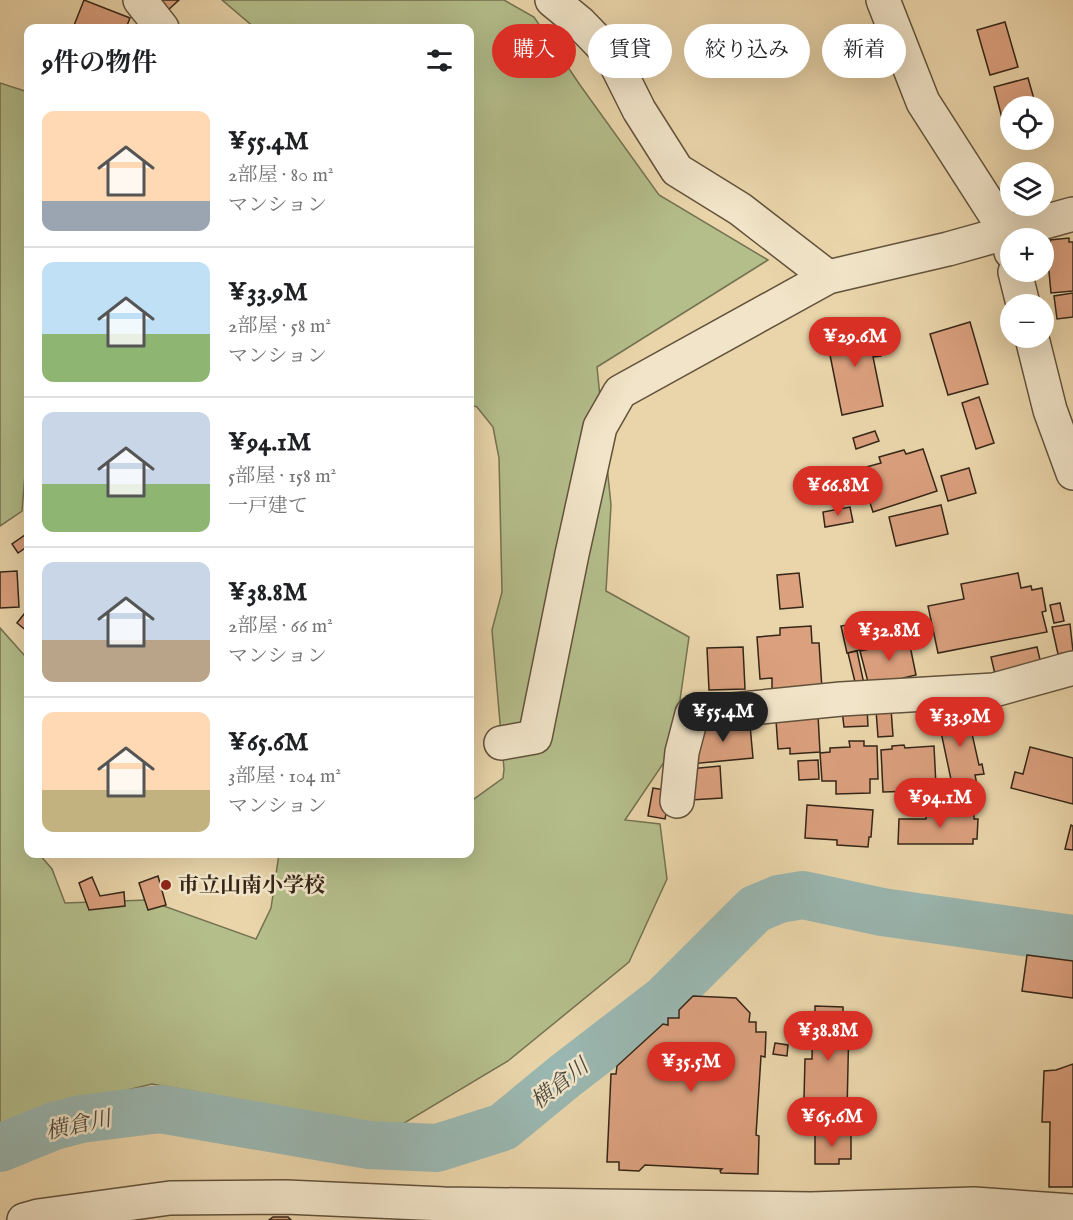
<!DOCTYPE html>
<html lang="ja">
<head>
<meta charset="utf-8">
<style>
  :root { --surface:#fff; --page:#f2f2f2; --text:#202124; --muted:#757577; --line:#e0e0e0; --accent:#d93025 }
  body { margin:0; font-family:"IM FELL English","Noto Serif JP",serif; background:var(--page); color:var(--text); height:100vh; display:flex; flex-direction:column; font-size:22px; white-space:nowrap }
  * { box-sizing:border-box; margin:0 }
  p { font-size:20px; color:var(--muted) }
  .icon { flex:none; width:33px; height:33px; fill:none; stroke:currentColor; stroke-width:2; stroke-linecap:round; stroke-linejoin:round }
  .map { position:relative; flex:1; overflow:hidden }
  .sheet { position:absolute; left:24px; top:24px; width:450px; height:834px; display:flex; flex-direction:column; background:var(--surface); border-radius:12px; box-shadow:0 6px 24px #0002 }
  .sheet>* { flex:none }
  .hud { position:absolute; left:492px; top:24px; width:490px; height:54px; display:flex; gap:12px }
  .buttons { position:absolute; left:1000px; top:96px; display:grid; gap:12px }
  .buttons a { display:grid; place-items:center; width:54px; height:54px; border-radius:50%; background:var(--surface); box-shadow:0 6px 24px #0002; font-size:30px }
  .price { position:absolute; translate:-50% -51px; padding:0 14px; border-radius:21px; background:var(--accent); color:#fff; font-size:20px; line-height:39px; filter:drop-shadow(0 2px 3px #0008) }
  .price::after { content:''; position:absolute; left:50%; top:36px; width:18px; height:14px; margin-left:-9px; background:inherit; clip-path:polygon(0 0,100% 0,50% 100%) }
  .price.current { background:#222; color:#fff }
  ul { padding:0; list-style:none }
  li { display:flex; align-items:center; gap:18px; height:150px; padding:0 18px }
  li+li { border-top:2px solid var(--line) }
  li span { display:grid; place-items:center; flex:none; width:168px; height:120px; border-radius:12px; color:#555 }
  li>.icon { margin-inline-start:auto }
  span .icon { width:72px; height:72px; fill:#fffc; stroke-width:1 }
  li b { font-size:26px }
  h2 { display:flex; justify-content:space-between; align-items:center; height:72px; padding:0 18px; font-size:26px }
  .chip { padding:0 21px; border-radius:27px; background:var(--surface); box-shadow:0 6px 24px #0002; font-size:21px; line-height:54px }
  .chip.current { background:var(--accent); color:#fff }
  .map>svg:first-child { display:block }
  .green { fill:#b4be8b; stroke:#747251; stroke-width:1.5 }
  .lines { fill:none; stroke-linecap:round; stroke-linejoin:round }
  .river { stroke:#9ab7b1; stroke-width:48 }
  .building { fill:#dba07e; stroke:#352617; stroke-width:1.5 }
  .minor-casing { stroke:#62523c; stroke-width:36 }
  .minor { stroke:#f1e4c8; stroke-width:33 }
  .poi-dot { fill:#8f2418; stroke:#f1e4c8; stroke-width:2 }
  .labels { text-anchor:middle; stroke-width:5; stroke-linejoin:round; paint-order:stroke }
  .poi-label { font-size:21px; font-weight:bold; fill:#352617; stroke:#f1e4c8; text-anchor:start }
  .water-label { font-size:22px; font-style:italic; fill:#4e4a3e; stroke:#f1e4c8 }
</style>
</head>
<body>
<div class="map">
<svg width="1073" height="1220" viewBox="0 0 1073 1220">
  <rect width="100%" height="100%" fill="#ead5aa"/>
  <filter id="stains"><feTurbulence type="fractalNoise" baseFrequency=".00333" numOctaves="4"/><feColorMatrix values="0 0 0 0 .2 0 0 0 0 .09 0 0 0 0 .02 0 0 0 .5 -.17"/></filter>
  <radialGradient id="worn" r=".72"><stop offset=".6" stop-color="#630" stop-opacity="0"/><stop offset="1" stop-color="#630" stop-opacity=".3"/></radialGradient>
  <g class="green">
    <polygon points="222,0 504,0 534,17 580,85 659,195 768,260 597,367 611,505 606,591 689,637 673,749 625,820 660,824 667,879 629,962 508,1061 396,1128 152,1084 57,1107 0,1126 0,628 25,656 28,687 28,854 39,854 52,869 65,903 147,900 256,939 271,908 279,854 470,854 470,802 503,778 504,769 492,630 502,592 499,458 493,427 477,407 470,404 470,28 255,28"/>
    <polygon points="0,83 28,92 28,437 22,511 0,526"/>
  </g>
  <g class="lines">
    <polyline class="river" points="0,1148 54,1126 81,1119 160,1109 369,1145 437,1148 503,1127 565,1076 665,999 755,909 779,899 803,895 882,912 1073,939"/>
  </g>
  <g class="building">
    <polygon points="84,0 130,18 126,28 73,28"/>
    <polygon points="155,0 179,0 167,11"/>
    <polygon points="1005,22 1018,67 990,75 977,30"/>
    <polygon points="1028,78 1036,106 1011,106 1011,124 1004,126 994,87"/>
    <polygon points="1069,238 1069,242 1073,242 1073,291 1051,293 1047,251 1051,250 1050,240"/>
    <polygon points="1073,293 1073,317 1057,319 1054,296"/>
    <polygon points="865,322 869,341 878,339 881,356 873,357 883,406 842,415 825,330"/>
    <polygon points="970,322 988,384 948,395 930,334"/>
    <polygon points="979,397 994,443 976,449 962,403"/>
    <polygon points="875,431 879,441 856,449 853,438"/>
    <polygon points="923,449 937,491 873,512 859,469 881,463 879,457 904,450 906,454"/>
    <polygon points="969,468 976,493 948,501 941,476"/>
    <polygon points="941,505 948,534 896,546 889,517"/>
    <polygon points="850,507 853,522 825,527 823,512"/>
    <polygon points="28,533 28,546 18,553 12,544"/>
    <polygon points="17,571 19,607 0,608 0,572"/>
    <polygon points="799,573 803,607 780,609 777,575"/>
    <polygon points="1018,573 1021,588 1031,586 1032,590 1042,588 1046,611 1042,612 1047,632 938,653 928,606 964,599 961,584"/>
    <polygon points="1060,603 1064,621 1054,623 1050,605"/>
    <polygon points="28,609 28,632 17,623"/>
    <polygon points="858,623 864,649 847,653 841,626"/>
    <polygon points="1070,624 1073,651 1058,654 1052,627"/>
    <polygon points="811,626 812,643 819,643 822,689 772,693 772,678 760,679 757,637 780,635 780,628"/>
    <polygon points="908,636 916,675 903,678 904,682 868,682 860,651 875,648 874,645"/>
    <polygon points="743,647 745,689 709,690 707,648"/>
    <polygon points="1037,647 1041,664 995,674 991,657"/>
    <polygon points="857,651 864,684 856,686 848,653"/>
    <polygon points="966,707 979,765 982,764 984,774 975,775 977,785 953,789 937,713"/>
    <polygon points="867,708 868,726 844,727 842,710"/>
    <polygon points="891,709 893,736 878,737 876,710"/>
    <polygon points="818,715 820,752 790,754 790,748 778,749 776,720"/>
    <polygon points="703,723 730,723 731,727 750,725 753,758 690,764"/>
    <polygon points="849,741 864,741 864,746 877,746 878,779 870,779 870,793 836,794 836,781 822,781 820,753 830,752 830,748 850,747"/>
    <polygon points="904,745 905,748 934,746 936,786 917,787 917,791 883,792 881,750 892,749 892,746"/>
    <polygon points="1030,747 1073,758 1073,804 1011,788 1015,772 1023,774"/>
    <polygon points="818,760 819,779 799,780 798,761"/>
    <polygon points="720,766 722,798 691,800 689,769"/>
    <polygon points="671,787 665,819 648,816 653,788 665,790"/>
    <polygon points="807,805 873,810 871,837 869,837 868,847 837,845 837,840 805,838"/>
    <polygon points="927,811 974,811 974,819 978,819 977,839 973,839 973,844 898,844 899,819 926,819"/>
    <polygon points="1071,825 1073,826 1073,850 1065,849"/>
    <polygon points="158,876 166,905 148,910 139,883"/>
    <polygon points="92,877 100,896 124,892 125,906 89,910 79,883"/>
    <polygon points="1027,955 1073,961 1073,998 1022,991"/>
    <polygon points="693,996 736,998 750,1013 749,1022 756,1022 756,1032 766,1032 765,1057 761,1056 756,1135 759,1136 758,1174 721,1173 720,1171 722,1169 645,1165 639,1171 619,1170 619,1162 607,1162 611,1074 616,1074 617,1066 663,1024 668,1025 668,1018 679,1018 679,1010"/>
    <polygon points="815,1006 843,1007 843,1019 849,1020 847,1112 806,1111 806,1098 804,1098 805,1059 812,1059 813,1015 815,1015"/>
    <polygon points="775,1043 788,1045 787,1056 773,1054"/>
    <polygon points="1073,1064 1073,1187 1049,1187 1050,1122 1042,1122 1044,1071 1056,1070"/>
    <polygon points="815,1132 851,1133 851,1159 839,1159 839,1164 815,1164"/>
    <polygon points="273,1217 288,1217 291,1220 269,1220"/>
  </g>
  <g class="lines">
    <defs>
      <g id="minor">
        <polyline points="140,0 162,28"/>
        <polyline points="552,0 580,23 612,56 639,110 677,170 740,209 828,277"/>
        <polyline points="883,0 923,102 1007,233 1011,252"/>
        <polyline points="1015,272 1023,304"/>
        <polyline points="1032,338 1050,410 1073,473"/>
        <polyline points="501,743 535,737 572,554 600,427 620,392 828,277 948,249 1073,214"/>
        <polyline points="677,801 682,752 692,714 841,699 994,690 1073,668"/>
        <polyline points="24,1220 38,1216 170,1198 286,1197 444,1204 811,1209 974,1204 1073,1211"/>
      </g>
    </defs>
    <use href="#minor" class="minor-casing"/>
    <use href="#minor" class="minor"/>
  </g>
  <circle class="poi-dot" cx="166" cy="885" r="6"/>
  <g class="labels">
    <g class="poi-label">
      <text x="178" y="892">市立山南小学校</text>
    </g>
    <g class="water-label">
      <text transform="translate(559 1083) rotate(-38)" y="8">横倉川</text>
      <text transform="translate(78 1124) rotate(-12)" y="8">横倉川</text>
    </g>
  </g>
  <rect width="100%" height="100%" filter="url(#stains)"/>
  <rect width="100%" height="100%" fill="url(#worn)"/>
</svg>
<div class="buttons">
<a><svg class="icon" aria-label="locate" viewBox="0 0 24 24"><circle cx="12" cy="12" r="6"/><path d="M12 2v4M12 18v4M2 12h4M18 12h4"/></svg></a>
<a><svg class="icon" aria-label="layers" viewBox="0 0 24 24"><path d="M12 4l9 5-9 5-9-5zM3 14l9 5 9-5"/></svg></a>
<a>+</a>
<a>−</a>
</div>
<b class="price" style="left:855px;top:368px">¥29.6M</b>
<b class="price" style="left:838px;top:517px">¥66.8M</b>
<b class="price" style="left:889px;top:662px">¥32.8M</b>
<b class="price current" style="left:723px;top:743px">¥55.4M</b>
<b class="price" style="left:960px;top:748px">¥33.9M</b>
<b class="price" style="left:940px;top:829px">¥94.1M</b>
<b class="price" style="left:828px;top:1062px">¥38.8M</b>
<b class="price" style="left:691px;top:1093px">¥35.5M</b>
<b class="price" style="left:832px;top:1148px">¥65.6M</b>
<div class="hud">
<a class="chip current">購入</a>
<a class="chip">賃貸</a>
<a class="chip">絞り込み</a>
<a class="chip">新着</a>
</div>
<section class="sheet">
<h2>9件の物件<svg class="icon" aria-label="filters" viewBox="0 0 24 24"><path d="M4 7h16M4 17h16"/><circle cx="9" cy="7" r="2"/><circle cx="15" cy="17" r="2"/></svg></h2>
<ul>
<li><span style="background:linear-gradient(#ffd9b3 75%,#9aa5b1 0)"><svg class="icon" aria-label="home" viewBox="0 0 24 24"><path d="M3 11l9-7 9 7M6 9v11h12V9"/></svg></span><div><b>¥55.4M</b><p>2部屋 · 80 m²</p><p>マンション</p></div></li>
<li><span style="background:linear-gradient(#bfe0f5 60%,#8fb573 0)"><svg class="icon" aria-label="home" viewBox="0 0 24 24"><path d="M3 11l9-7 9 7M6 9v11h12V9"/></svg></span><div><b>¥33.9M</b><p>2部屋 · 58 m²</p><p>マンション</p></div></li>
<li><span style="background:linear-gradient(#c9d6e8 60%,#8fb573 0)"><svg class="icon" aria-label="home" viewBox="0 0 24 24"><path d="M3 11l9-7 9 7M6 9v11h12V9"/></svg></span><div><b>¥94.1M</b><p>5部屋 · 158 m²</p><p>一戸建て</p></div></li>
<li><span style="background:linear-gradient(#c9d6e8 65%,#b9a48a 0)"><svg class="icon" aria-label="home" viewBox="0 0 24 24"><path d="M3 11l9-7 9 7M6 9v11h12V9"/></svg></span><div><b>¥38.8M</b><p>2部屋 · 66 m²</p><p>マンション</p></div></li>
<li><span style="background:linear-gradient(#ffd9b3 65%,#c2b280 0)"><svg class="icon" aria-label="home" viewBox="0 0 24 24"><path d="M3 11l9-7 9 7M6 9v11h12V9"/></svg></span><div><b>¥65.6M</b><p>3部屋 · 104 m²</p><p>マンション</p></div></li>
</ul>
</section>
</div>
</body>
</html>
